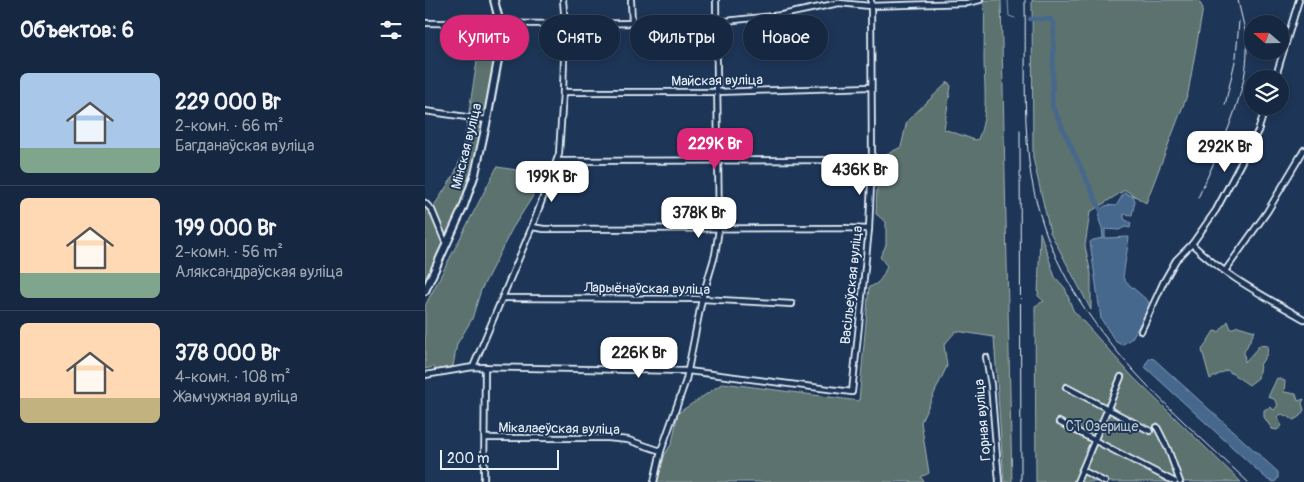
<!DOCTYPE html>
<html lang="ru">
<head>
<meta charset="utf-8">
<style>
  :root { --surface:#162841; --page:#23344c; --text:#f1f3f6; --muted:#9ea6b1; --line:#35445a; --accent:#db2777 }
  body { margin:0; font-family:Pangolin,sans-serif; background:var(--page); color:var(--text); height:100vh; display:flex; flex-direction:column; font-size:19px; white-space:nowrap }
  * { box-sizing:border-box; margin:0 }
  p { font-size:16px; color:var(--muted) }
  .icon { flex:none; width:28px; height:28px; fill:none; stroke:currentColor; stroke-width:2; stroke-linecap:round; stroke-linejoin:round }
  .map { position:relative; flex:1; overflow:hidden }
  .side { display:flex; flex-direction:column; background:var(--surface); width:425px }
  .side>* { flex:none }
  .hud { position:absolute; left:15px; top:15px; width:475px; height:45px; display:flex; gap:10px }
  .needle { width:32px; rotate:290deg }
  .tools { position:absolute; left:819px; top:15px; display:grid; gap:10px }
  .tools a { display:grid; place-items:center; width:45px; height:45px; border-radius:50%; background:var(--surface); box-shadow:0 2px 8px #0003,0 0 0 1px var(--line); font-size:25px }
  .scale { position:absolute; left:15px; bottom:12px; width:119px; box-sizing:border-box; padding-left:5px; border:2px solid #e8f1f8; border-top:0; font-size:14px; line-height:18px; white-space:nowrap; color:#e8f1f8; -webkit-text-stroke:4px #1d3557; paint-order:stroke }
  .price { position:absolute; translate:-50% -42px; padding:0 11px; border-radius:10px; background:#fff; color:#222; font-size:16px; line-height:32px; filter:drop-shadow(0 1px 2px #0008) }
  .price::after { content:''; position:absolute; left:50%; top:30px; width:15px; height:11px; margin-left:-8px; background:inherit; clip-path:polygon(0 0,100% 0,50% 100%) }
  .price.active { background:var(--accent); color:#fff }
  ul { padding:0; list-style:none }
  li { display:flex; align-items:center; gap:15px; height:125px; padding:0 20px }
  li+li { border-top:1px solid var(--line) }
  li span { display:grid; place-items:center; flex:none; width:140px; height:100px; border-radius:8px; color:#555 }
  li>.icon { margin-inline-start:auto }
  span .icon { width:60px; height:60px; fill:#fffc; stroke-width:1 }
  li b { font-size:21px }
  h2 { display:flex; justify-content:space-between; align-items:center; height:60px; padding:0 20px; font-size:21px }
  .tag { padding:0 18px; border-radius:22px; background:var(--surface); box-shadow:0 2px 8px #0003,0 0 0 1px var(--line); font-size:18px; line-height:45px }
  .tag.active { background:var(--accent); color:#fff }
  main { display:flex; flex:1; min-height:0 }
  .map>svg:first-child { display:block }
  .green { fill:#5b726e; stroke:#a2b2b3 }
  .water { fill:#46688d; stroke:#879fb8 }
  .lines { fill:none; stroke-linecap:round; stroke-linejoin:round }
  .stream { stroke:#879fb8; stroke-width:1 }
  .canal { stroke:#46688d; stroke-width:4.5 }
  .street-casing { stroke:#e8f1f8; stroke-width:8 }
  .secondary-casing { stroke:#e8f1f8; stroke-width:10 }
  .street { stroke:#1d3557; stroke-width:4.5 }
  .secondary { stroke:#1d3557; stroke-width:6 }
  .rail { stroke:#e8f1f8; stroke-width:1 }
  .labels { text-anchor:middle; stroke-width:4; stroke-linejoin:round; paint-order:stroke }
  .street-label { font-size:14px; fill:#e8f1f8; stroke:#1d3557 }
  .park-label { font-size:14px; fill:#b7c5c8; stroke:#1d3557 }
</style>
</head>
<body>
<main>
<section class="side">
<h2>Объектов: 6<svg class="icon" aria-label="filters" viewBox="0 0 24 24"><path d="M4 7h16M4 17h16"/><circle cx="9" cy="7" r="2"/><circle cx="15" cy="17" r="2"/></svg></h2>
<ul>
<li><span style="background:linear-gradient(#a9c7e8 75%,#7fa58c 0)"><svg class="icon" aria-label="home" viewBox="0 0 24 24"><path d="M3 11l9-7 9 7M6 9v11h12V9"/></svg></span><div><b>229 000 Br</b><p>2-комн. · 66 m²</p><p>Багданаўская вуліца</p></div></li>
<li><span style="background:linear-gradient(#ffd9b3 75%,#7fa58c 0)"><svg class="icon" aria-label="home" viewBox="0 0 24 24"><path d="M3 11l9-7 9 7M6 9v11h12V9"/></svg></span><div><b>199 000 Br</b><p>2-комн. · 56 m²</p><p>Аляксандраўская вуліца</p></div></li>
<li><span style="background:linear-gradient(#ffd9b3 75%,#c2b280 0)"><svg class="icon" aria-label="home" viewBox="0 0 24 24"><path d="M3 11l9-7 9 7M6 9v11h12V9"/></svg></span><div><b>378 000 Br</b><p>4-комн. · 108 m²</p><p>Жамчужная вуліца</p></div></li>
</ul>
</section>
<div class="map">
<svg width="879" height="482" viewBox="0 0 879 482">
  <rect width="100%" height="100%" fill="#1d3557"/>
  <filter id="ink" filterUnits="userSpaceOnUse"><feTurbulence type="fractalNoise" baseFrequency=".02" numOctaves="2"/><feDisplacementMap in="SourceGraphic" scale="10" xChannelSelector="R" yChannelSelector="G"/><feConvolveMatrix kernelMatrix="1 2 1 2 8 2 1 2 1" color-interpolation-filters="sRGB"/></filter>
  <g filter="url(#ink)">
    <g class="green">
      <path d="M 559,0 L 576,0 L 587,482 L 579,482 L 569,337 L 531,331 L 519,345 L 522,366 L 496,422 L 504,473 L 496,477 L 499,482 L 232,482 L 240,454 L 247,443 L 253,413 L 298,383 L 434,401 L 444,287 C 455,284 458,276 462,266 L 455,257 L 461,245 L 461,222 L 451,214 L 453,159 L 476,147 L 482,121 L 523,82 L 526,86 L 519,129 L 550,140 L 553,139 C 564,114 559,85 559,58 C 559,39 560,19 559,0 Z"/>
      <polygon points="607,0 773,0 778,8 763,93 721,203 700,190 665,212 660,246 666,274 666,310 625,232 608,158"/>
      <polygon points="58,24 75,24 77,32 50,174 0,291 0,203 7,209 29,175 37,155"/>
      <polygon points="72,167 98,171 108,196 87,229 56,290 47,319 32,344 28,366 11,370 9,367 0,369 0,306"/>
      <polygon points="615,232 630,277 640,288 648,310 708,377 816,482 611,482 610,306 619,301 613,296"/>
      <polygon points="803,321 806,329 813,326 830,331 819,352 820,362 835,345 843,346 842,354 835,365 833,378 824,385 802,370 785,379 777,350 789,331 794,332"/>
      <polygon points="852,378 860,381 859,392 871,394 873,401 879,399 877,403 879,410 875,416 869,420 857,414 852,417 857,426 852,430 847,429 839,417 839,410 845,407 849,410 853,405 849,399 843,397"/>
    </g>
    <g class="water">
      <path d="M 699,193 L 708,196 L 710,201 L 707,215 L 699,214 L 699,219 L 706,223 L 705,228 L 700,227 L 694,230 L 680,229 L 680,238 L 704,237 L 698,277 L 700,281 L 723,301 L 725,306 L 707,338 L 697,345 L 691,342 L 676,319 L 665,242 L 668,240 L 678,238 L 677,228 L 674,220 C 675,206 679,204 691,206 Z"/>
      <polygon points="725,358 729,359 853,472 853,478 850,482 843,480 720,367 721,363"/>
    </g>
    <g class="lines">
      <polyline class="stream" points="583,0 584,16 590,18"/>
      <polyline class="canal" points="605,19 625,19 629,24 627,105 676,211"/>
      <defs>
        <g id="street">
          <polyline points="206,0 207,23"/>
          <polyline points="0,23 140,24 291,22 357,15 414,3 445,6 542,3 555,0"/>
          <polyline points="850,79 874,0"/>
          <polyline points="138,92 292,92 445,87"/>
          <polyline points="0,111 62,120"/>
          <polyline points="133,161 447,160"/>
          <polyline points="0,203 7,210 21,244"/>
          <polyline points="107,227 119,229 419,228 444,229"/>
          <path d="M 767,244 C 798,275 841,297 879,319"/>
          <polyline points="800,271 842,212 879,150"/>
          <polyline points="77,298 277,299 367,304"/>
          <polyline points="716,331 739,281 751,260 767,244 791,210 833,131 841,106"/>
          <polyline points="561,357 566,385 574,482"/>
          <polyline points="48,367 107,227 134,154 138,92 140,24 138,0"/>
          <polyline points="0,375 48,367 263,371 427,392 444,229 447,160 446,0"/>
          <polyline points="641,387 725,431"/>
          <polyline points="634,422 750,482"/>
          <polyline points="732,427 743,449 755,482"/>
          <polyline points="60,438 183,438 203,440 236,451"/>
          <polyline points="657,470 680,482"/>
          <polyline points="59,482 60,367"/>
          <polyline points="229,482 236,451 261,380 277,299 290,255 294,229 291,0"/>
          <polyline points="652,482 696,377"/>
        </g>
        <polyline id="secondary" points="0,291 38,208 50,174 62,120 77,38 75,24 69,0"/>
      </defs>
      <use href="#street" class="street-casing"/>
      <use href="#secondary" class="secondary-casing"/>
      <use href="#street" class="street"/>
      <use href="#secondary" class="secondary"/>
      <g class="rail">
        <path d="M 600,0 C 601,54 598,109 604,162 C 622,305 725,390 823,482"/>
        <polyline points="800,105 811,57 814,21"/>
        <polyline points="595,130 596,482"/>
        <path d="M 773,198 C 791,157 823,94 822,49 C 822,33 816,16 813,0"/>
      </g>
    </g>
  </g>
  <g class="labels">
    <g class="street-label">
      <text transform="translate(292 80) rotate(-1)" y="5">Майская вуліца</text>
      <text transform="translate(41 146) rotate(-76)" y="5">Мінская вуліца</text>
      <text transform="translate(426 285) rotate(-84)" y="5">Васільеўская вуліца</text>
      <text transform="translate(222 288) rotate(1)" y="5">Ларыёнаўская вуліца</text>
      <text transform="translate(557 420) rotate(-95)" y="5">Горная вуліца</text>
      <text transform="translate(134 428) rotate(1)" y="5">Мікалаеўская вуліца</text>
    </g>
    <g class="park-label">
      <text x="677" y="431">СТ Озерище</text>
    </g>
  </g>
</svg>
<div class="tools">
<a><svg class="needle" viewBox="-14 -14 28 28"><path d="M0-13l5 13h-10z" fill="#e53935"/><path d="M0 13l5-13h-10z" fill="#9ea6b1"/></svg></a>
<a><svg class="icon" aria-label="layers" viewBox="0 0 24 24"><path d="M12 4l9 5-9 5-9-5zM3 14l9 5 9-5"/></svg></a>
</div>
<div class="scale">200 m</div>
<b class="price active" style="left:290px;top:170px">229K Br</b>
<b class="price" style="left:800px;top:173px">292K Br</b>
<b class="price" style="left:435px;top:196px">436K Br</b>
<b class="price" style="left:127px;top:203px">199K Br</b>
<b class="price" style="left:274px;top:239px">378K Br</b>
<b class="price" style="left:214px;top:379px">226K Br</b>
<div class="hud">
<a class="tag active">Купить</a>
<a class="tag">Снять</a>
<a class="tag">Фильтры</a>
<a class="tag">Новое</a>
</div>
</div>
</main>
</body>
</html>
